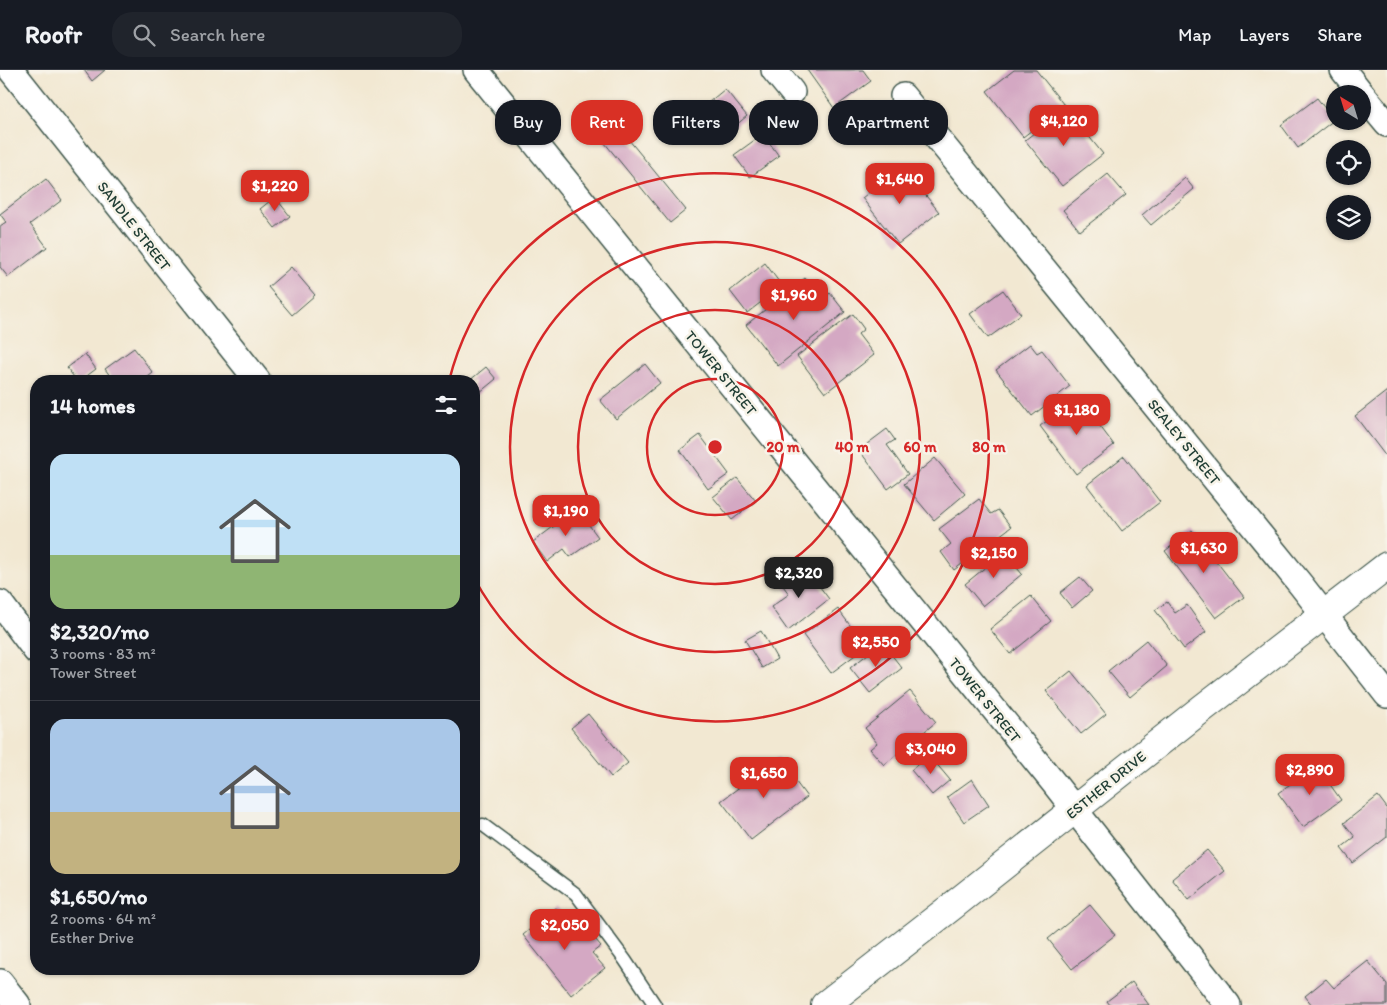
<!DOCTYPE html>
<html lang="en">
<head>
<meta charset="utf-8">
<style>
  :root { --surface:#171b24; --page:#20242c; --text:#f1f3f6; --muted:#9ea1a6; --line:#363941; --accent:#d93025 }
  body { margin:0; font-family:Itim,sans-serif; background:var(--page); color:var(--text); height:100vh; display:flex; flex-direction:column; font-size:19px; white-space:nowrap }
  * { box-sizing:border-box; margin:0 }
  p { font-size:16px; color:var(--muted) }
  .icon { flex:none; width:28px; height:28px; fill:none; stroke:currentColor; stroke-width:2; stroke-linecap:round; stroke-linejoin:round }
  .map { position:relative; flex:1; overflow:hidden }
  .panel { position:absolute; left:30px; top:305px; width:450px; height:600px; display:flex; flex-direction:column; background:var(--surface); border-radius:20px; box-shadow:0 1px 4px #0004 }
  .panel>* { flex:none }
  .guide { position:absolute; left:495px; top:30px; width:475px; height:45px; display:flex; gap:10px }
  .needle { width:32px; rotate:322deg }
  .tools { position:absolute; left:1326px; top:15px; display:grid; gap:10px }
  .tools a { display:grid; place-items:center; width:45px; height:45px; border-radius:50%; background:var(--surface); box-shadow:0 1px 4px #0004; font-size:25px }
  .price { position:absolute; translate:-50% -42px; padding:0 11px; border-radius:10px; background:var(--accent); color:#fff; font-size:16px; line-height:32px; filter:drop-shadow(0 1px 2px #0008) }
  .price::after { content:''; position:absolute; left:50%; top:30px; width:15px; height:11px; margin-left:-8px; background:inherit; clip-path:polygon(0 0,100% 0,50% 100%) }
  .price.on { background:#222; color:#fff }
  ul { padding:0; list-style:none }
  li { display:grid; align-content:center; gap:10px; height:265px; padding:0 20px }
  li+li { border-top:1px solid var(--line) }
  li span { display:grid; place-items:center; height:155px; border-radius:15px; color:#555 }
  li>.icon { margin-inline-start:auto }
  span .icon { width:90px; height:90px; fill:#fffc; stroke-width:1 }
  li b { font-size:21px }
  h2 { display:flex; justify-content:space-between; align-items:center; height:60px; padding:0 20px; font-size:21px }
  .chip { padding:0 18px; border-radius:20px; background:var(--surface); box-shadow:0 1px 4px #0004; font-size:18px; line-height:45px }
  .chip.on { background:var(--accent); color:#fff }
  header { display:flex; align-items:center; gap:30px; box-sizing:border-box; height:70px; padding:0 25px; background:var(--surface); border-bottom:1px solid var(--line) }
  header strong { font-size:24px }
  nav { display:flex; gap:28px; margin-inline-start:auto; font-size:18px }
  .search { width:350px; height:45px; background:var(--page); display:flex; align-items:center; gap:12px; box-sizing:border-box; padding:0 18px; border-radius:20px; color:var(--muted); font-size:19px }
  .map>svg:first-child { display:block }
  .building { fill:#d4a8c3 }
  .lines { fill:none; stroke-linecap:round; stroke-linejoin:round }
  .service-casing { stroke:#3f574c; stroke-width:15 }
  .minor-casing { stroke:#3f574c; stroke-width:28 }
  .tertiary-casing { stroke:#3f574c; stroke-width:30 }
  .service { stroke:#fff; stroke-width:12 }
  .minor { stroke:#fff; stroke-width:25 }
  .tertiary { stroke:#fff; stroke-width:28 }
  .ring { fill:none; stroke:#d62828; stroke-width:2.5 }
  .labels { text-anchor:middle; stroke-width:5; stroke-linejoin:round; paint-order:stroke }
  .street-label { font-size:15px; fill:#1f3d34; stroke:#f7f3e8 }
  .centre { fill:#d62828; stroke:#f7f3e8; stroke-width:2.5 }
  .ring-label { font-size:15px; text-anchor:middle; font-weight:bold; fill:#d62828; stroke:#f7f3e8; stroke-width:5; stroke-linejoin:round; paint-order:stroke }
</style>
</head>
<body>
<header>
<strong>Roofr</strong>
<div class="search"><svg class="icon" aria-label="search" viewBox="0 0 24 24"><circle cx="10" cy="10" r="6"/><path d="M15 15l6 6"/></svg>Search here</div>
<nav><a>Map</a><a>Layers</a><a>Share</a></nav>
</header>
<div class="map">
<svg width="1387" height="935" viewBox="0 0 1387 935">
  <rect width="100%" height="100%" fill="#f7f3e8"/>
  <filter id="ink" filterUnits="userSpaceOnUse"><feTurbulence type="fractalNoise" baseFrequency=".02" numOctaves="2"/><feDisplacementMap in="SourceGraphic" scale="10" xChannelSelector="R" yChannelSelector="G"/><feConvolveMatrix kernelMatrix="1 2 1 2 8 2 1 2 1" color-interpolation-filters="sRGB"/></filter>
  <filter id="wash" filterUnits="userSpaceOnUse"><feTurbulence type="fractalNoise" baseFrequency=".0096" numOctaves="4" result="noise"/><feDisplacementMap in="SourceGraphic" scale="20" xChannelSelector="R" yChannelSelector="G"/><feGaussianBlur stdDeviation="1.12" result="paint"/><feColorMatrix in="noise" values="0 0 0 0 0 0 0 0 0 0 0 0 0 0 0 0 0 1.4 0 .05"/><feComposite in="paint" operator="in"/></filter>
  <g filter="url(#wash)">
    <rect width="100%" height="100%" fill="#f2e8d2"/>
    <g id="blocks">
      <g class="building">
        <polygon points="84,0 105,0 92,11"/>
        <polygon points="807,0 863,0 871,11 834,38"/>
        <polygon points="1014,0 1036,0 1064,35 1023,67 987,21"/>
        <polygon points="725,19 747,46 724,65 710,48 700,57 692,46"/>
        <polygon points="1317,28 1334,50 1298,78 1281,55"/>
        <polygon points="1066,38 1103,84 1062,116 1025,70"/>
        <polygon points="620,59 686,140 670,153 604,72"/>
        <polygon points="763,64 779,86 750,107 734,85"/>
        <polygon points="902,96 939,142 898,174 862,128"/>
        <polygon points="1108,104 1126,125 1080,161 1063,140"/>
        <polygon points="1185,108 1194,119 1151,155 1142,145"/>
        <polygon points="46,109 62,130 30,154 47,177 8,207 0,197 0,156 6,152 0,144"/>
        <polygon points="275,127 290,146 275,158 260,139"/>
        <polygon points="765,193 782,216 747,243 730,221"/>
        <polygon points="291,197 315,225 292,245 268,217"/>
        <polygon points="805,208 822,229 830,223 845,242 778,296 746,255"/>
        <polygon points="1003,220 1021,244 988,268 970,244"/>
        <polygon points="853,244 864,259 858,264 874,285 825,323 797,286"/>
        <polygon points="1030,274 1037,283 1042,280 1070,316 1032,346 996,300"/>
        <polygon points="134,278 153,303 143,311 114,311 105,299"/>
        <polygon points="85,284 96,299 80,311 77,311 67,298"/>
        <polygon points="645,294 660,313 616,349 600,330"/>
        <polygon points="486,297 496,309 474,327 474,311 469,311"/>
        <polygon points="1387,321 1387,388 1355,346"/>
        <polygon points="1079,328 1114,375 1076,404 1040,356"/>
        <polygon points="887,359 895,370 887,375 908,404 888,419 859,380"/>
        <polygon points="700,365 729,404 708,419 680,380"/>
        <polygon points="1124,386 1160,432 1122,461 1087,415"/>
        <polygon points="935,388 965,424 934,450 904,414"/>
        <polygon points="737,408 756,431 732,450 713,427"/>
        <polygon points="979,429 991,444 998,440 1011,457 954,500 941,482 951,474 939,459"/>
        <polygon points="577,439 598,467 570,487 564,479 547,492 533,472"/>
        <polygon points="1192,460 1244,527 1216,548 1165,481"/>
        <polygon points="1004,482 1022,504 983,536 965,514"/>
        <polygon points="804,496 829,529 788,561 771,537 789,524 781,513"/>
        <polygon points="1080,507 1092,521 1072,538 1060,523"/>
        <polygon points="1031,526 1051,551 1010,584 990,559"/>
        <polygon points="1167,532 1175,543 1187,535 1206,562 1184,579 1155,540"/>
        <polygon points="838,539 866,577 831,603 803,565"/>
        <polygon points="761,561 777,589 762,598 745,570"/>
        <polygon points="1146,570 1167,596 1130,627 1108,601"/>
        <polygon points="882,573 902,598 870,623 850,598"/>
        <polygon points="1071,601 1106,644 1081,664 1046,621"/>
        <polygon points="910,621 936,652 884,695 870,679 877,673 865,658"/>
        <polygon points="588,644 628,693 611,707 571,658"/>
        <polygon points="929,685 950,710 932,725 911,700"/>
        <polygon points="778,688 807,727 751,770 721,731"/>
        <polygon points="1316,695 1341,730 1303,757 1278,723"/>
        <polygon points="972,709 989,735 964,752 947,727"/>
        <polygon points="1378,726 1387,738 1387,767 1353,793 1341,778 1355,767 1344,753"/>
        <polygon points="1207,780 1225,801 1189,830 1172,809"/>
        <polygon points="1090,835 1115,865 1072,899 1048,869"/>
        <polygon points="556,838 581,869 590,863 601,876 592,883 605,898 571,925 523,865"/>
        <polygon points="1368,891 1387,914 1387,935 1312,935 1305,926 1326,909 1334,918"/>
        <polygon points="1132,912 1149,935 1110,935 1107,931"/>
      </g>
    </g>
  </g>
  <g filter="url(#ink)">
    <use href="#blocks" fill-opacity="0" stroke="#3f574c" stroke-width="1"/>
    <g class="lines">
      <defs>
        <polyline id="service" points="483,755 576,824 625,890 655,935"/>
        <g id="minor">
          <polyline points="11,0 258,311"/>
          <polyline points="476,0 1053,712 1228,935"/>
          <polyline points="774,0 792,22"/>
          <polyline points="1343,0 1362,24"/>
          <polyline points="1362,24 1387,54"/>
          <polyline points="903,26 1301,515 1387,625"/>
          <polyline points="0,533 36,581"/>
          <polyline points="0,912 18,935"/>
        </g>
        <polyline id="tertiary" points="825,935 955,834 1199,641 1387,496"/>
      </defs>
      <use href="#service" class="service-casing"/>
      <use href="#minor" class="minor-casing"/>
      <use href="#tertiary" class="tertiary-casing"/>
      <use href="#service" class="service"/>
      <use href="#minor" class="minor"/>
      <use href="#tertiary" class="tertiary"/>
    </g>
  </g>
  <g class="ring">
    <circle cx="715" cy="377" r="68"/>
    <circle cx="715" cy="377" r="137"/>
    <circle cx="715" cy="377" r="205"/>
    <path d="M449 311A274 274 0 1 1 474 508"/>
  </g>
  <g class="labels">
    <g class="street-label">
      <text transform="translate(134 156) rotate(52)" y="5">SANDLE STREET</text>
      <text transform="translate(721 303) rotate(51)" y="5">TOWER STREET</text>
      <text transform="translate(1184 372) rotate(51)" y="5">SEALEY STREET</text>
      <text transform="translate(985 630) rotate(51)" y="5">TOWER STREET</text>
      <text transform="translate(1106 715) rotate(-39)" y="5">ESTHER DRIVE</text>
    </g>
  </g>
  <circle cx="715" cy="377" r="8" class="centre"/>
  <g class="ring-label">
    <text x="783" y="382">20 m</text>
    <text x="852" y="382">40 m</text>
    <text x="920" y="382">60 m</text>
    <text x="989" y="382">80 m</text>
  </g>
</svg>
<div class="tools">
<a><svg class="needle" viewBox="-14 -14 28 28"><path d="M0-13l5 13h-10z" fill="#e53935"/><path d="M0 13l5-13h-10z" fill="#9ea1a6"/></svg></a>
<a><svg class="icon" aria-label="locate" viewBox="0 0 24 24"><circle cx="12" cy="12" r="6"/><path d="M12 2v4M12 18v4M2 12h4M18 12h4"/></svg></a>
<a><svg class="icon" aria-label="layers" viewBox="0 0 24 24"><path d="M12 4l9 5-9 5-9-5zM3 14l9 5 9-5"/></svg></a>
</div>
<b class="price" style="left:1064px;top:77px">$4,120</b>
<b class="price" style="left:900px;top:135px">$1,640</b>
<b class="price" style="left:275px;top:142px">$1,220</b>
<b class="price" style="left:794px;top:251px">$1,960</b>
<b class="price" style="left:1077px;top:366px">$1,180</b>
<b class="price" style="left:566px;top:467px">$1,190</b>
<b class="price" style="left:1204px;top:504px">$1,630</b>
<b class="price" style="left:994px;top:509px">$2,150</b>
<b class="price on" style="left:799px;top:529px">$2,320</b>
<b class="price" style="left:876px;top:598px">$2,550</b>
<b class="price" style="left:931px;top:705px">$3,040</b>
<b class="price" style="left:1310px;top:726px">$2,890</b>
<b class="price" style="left:764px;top:729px">$1,650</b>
<b class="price" style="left:565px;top:881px">$2,050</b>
<div class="guide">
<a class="chip">Buy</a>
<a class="chip on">Rent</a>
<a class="chip">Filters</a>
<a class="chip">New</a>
<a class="chip">Apartment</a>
</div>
<section class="panel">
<h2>14 homes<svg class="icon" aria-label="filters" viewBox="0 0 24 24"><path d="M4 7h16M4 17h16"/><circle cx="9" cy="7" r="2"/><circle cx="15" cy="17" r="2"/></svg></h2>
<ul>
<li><span style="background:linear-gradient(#bfe0f5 65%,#8fb573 0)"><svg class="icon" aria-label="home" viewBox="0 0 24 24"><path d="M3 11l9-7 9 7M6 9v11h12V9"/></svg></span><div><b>$2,320/mo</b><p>3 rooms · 83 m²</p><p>Tower Street</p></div></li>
<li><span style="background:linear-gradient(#a9c7e8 60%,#c2b280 0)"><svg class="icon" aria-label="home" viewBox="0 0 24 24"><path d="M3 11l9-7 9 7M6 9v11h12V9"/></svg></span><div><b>$1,650/mo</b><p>2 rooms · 64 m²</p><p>Esther Drive</p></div></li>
</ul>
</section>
</div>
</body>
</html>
